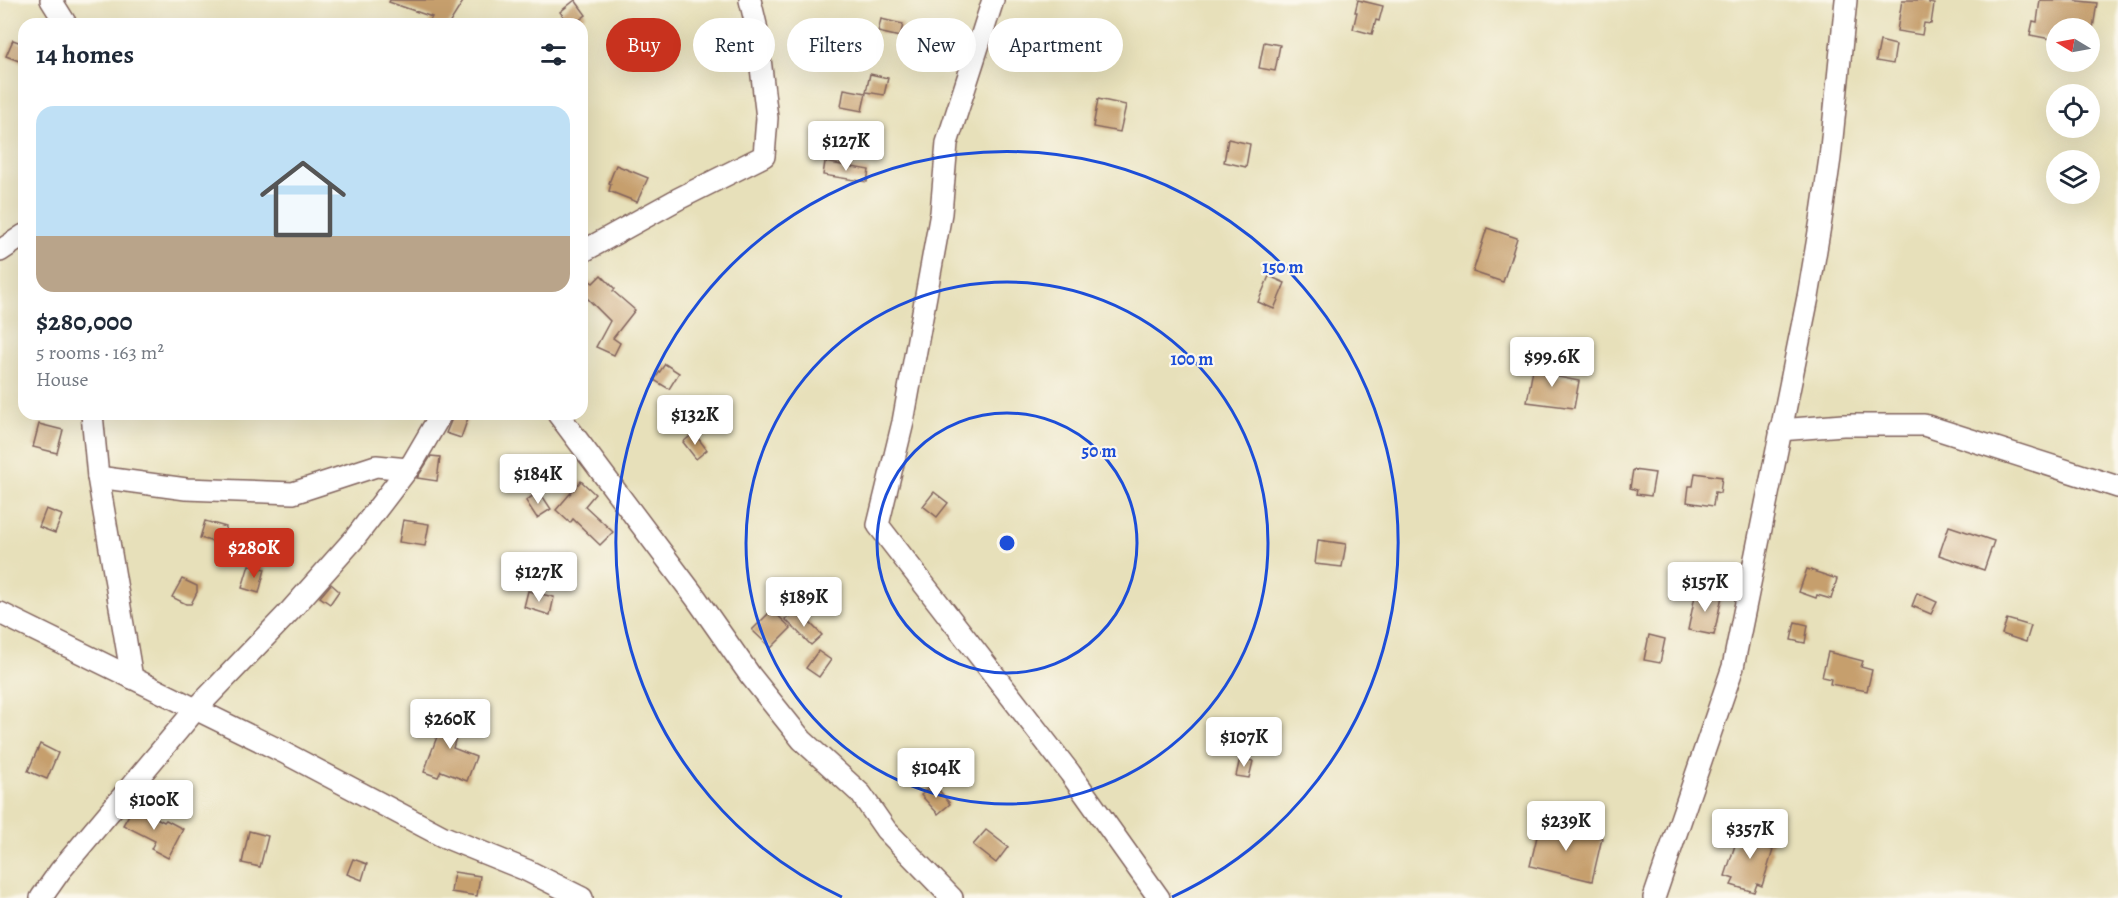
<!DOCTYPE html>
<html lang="en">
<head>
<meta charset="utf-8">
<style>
  :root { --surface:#fff; --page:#f2f2f3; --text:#1f2937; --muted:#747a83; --line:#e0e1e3; --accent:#c8321e }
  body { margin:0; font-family:Alegreya,serif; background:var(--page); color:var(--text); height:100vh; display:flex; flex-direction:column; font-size:22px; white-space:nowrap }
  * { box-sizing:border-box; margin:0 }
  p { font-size:20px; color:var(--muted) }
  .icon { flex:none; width:33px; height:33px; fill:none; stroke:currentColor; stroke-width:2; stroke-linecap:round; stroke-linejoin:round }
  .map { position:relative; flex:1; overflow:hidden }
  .drawer { position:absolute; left:18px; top:18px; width:570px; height:402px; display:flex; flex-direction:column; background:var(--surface); border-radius:18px; box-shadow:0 6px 24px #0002 }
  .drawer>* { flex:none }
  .guide { position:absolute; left:606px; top:18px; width:570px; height:54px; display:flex; gap:12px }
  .needle { width:39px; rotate:280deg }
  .buttons { position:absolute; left:2046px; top:18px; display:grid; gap:12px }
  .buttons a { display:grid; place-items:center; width:54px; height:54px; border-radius:50%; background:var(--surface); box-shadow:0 6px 24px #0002; font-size:30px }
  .price { position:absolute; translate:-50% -51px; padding:0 14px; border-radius:6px; background:#fff; color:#222; font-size:20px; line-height:39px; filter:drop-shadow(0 2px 3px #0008) }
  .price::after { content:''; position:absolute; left:50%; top:36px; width:18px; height:14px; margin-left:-9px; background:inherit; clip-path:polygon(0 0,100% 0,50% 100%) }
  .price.active { background:var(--accent); color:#fff }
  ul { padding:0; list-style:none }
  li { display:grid; align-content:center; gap:12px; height:318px; padding:0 18px }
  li+li { border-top:2px solid var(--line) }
  li span { display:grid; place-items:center; height:186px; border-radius:18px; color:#555 }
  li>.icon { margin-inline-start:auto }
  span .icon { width:108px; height:108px; fill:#fffc; stroke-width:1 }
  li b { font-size:26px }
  h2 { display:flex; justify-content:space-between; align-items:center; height:72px; padding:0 18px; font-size:26px }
  .chip { padding:0 21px; border-radius:27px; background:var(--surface); box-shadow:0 6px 24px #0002; font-size:21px; line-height:54px }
  .chip.active { background:var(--accent); color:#fff }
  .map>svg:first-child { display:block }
  .building { fill:#c69f6d }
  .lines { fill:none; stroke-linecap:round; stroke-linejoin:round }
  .street-casing { stroke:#81635d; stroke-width:24 }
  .street { stroke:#fff; stroke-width:21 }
  .ring { fill:none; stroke:#1d4ed8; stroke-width:3 }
  .centre { fill:#1d4ed8; stroke:#fbf7ec; stroke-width:3 }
  .ring-label { font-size:18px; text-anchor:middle; font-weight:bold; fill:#1d4ed8; stroke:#fbf7ec; stroke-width:4.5; stroke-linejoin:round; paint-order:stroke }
</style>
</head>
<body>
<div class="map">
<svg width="2118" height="898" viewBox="0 0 2118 898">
  <rect width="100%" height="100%" fill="#fbf7ec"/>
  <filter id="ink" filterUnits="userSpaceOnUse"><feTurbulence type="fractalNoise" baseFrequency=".0167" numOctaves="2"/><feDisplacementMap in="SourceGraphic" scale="12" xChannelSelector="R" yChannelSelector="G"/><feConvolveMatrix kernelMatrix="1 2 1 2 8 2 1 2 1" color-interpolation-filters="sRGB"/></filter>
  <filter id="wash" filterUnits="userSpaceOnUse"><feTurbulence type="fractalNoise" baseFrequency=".008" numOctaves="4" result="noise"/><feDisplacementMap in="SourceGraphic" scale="24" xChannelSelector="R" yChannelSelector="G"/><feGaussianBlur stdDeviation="1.35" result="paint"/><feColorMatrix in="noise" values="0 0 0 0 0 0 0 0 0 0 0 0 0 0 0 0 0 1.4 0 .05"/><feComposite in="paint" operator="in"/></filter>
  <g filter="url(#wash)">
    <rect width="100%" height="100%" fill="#e7e0ba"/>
    <g id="blocks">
      <g class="building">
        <polygon points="390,0 464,0 449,24 428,24 432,17 389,2"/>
        <polygon points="575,0 586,15 574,24 569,24 560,12"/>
        <polygon points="1358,0 1383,6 1379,21 1376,20 1372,34 1353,29 1357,12 1355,12"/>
        <polygon points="1902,0 1929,0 1929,3 1934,4 1931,24 1924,23 1922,35 1897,31"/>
        <polygon points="2040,0 2070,0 2097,3 2093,28 2056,28 2056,40 2030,35 2033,21 2037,22"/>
        <polygon points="881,19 903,24 900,37 878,32"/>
        <polygon points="13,40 24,44 24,63 6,56"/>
        <polygon points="1880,41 1896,45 1893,64 1876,61"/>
        <polygon points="1264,42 1280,45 1275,71 1259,68"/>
        <polygon points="870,74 888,78 884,95 866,92"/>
        <polygon points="844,89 866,93 862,111 841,107"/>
        <polygon points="1098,99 1126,105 1120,132 1093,127"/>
        <polygon points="1228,139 1250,144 1246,167 1224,162"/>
        <polygon points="825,162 869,170 867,182 823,175"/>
        <polygon points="616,165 648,178 637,202 609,191 611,184 609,183"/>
        <polygon points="1487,228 1517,238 1503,282 1473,272"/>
        <polygon points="601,275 615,289 613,291 635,310 613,338 620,343 614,355 596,347 610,321 582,293 582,289 590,281 593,283"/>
        <polygon points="1269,276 1285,283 1274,309 1258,302"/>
        <polygon points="665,364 679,373 669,389 654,380"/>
        <polygon points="1534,364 1555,368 1553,376 1579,381 1574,408 1527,402"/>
        <polygon points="454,414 468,418 461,438 446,433"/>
        <polygon points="39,424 63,430 57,453 33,447"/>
        <polygon points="694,433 707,450 696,459 683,442"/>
        <polygon points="431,456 440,457 437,481 417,478"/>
        <polygon points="1633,470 1655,473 1651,496 1636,494 1637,490 1630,488"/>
        <polygon points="1695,473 1722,477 1720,493 1715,492 1713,506 1687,502 1689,486 1693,486"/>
        <polygon points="581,481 595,494 585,506 613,532 600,545 573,519 570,523 556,510"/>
        <polygon points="539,491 551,509 537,518 526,501"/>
        <polygon points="934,492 948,503 937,517 923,506"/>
        <polygon points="46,509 62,515 55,533 39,527"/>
        <polygon points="403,520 429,524 425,546 399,542"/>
        <polygon points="205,521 226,527 221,544 200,538"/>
        <polygon points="1949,526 1994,541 1984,570 1939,555"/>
        <polygon points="1318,540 1346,544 1342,567 1315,564"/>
        <polygon points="249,565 265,569 259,593 242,588"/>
        <polygon points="1807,569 1837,579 1831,599 1817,595 1816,598 1799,592"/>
        <polygon points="182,579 197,586 197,592 191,604 186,604 172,597"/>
        <polygon points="331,584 339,591 330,604 320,597"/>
        <polygon points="528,591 554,597 550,615 524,607"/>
        <polygon points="1696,591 1722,596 1714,635 1688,630"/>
        <polygon points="1917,593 1937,602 1931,614 1912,606"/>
        <polygon points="772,610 791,628 771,648 752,630"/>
        <polygon points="802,611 805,618 822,635 811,645 785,619"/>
        <polygon points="2007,619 2031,626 2026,642 2002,634"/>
        <polygon points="1795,622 1808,625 1805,643 1791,640"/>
        <polygon points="1649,635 1665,639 1660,663 1644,660"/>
        <polygon points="818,651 831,660 819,677 806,668"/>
        <polygon points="1828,652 1863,661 1861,667 1872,670 1867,691 1830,684 1831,679 1822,677"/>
        <polygon points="446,707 463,710 453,748 476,757 467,781 441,771 438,777 424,772 438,734 440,735"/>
        <polygon points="40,744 58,753 47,779 28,771"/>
        <polygon points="1240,758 1253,761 1249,778 1236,776"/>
        <polygon points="934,784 950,804 938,814 921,795"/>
        <polygon points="134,806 164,822 166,820 183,829 168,858 151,849 155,841 123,825"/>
        <polygon points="1540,824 1602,838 1592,881 1530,866"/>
        <polygon points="1753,829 1769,834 1768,837 1773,839 1770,849 1773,850 1762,886 1757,884 1754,892 1731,885 1734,879 1725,876 1740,830 1751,834"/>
        <polygon points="986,830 1008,847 996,863 973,845"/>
        <polygon points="249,831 268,836 260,867 242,863"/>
        <polygon points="353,859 367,864 362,880 347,874"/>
        <polygon points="454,872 480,876 477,896 451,892"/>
      </g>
    </g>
  </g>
  <g filter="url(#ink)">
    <use href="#blocks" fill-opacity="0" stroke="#81635d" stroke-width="1.5"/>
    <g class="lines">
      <defs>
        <g id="street">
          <polyline points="51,0 66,24"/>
          <polyline points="993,0 947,143 941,213 903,422 878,525 1070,773 1159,898"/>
          <polyline points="0,251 24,235"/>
          <polyline points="582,252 678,199 764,156 767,118 756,25 750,0"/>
          <polyline points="92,414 98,477 132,678"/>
          <polyline points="558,414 696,598 750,675 802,740 861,794 886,830 952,898"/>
          <polyline points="1780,430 1843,425 1924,425 2118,487"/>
          <polyline points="98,477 186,489 293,493 376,466 408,469"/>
          <polyline points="0,613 283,752 442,836 526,870 582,898"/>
          <polyline points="41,898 60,871 195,710 291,610 355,538 413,462 441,414"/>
          <polyline points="1654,898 1733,667 1808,297 1821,220 1830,158 1846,0"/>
        </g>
      </defs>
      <use href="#street" class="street-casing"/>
      <use href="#street" class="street"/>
    </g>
  </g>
  <g class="ring">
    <circle cx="1007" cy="543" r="130"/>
    <circle cx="1007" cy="543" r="261"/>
    <path d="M842 897A391 391 0 1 1 1172 897"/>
  </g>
  <circle cx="1007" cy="543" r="9" class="centre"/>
  <g class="ring-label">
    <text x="1283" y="273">150 m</text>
    <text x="1192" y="365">100 m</text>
    <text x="1099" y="457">50 m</text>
  </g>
</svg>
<div class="buttons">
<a><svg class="needle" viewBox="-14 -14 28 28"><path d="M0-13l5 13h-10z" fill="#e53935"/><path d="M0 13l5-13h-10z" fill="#747a83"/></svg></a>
<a><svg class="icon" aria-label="locate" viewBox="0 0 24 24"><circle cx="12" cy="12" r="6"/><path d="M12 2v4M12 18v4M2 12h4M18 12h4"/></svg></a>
<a><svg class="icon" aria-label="layers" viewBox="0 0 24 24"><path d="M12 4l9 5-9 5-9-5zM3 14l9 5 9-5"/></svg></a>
</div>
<b class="price" style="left:846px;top:172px">$127K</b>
<b class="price" style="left:1552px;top:388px">$99.6K</b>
<b class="price" style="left:695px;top:446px">$132K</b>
<b class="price" style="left:538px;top:505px">$184K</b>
<b class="price active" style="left:254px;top:579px">$280K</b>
<b class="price" style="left:539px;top:603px">$127K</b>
<b class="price" style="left:1705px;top:613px">$157K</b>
<b class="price" style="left:804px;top:628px">$189K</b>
<b class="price" style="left:450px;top:750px">$260K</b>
<b class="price" style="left:1244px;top:768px">$107K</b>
<b class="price" style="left:936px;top:799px">$104K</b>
<b class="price" style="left:154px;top:831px">$100K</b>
<b class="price" style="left:1566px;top:852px">$239K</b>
<b class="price" style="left:1750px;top:860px">$357K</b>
<div class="guide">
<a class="chip active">Buy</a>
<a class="chip">Rent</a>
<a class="chip">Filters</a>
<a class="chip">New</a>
<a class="chip">Apartment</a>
</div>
<section class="drawer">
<h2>14 homes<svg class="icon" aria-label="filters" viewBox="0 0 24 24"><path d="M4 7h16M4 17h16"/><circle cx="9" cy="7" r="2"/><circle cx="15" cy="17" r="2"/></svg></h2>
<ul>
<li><span style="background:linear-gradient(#bfe0f5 70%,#b9a48a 0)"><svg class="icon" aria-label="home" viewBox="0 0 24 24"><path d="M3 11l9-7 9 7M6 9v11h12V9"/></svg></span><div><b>$280,000</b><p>5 rooms · 163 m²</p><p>House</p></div></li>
</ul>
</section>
</div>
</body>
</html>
